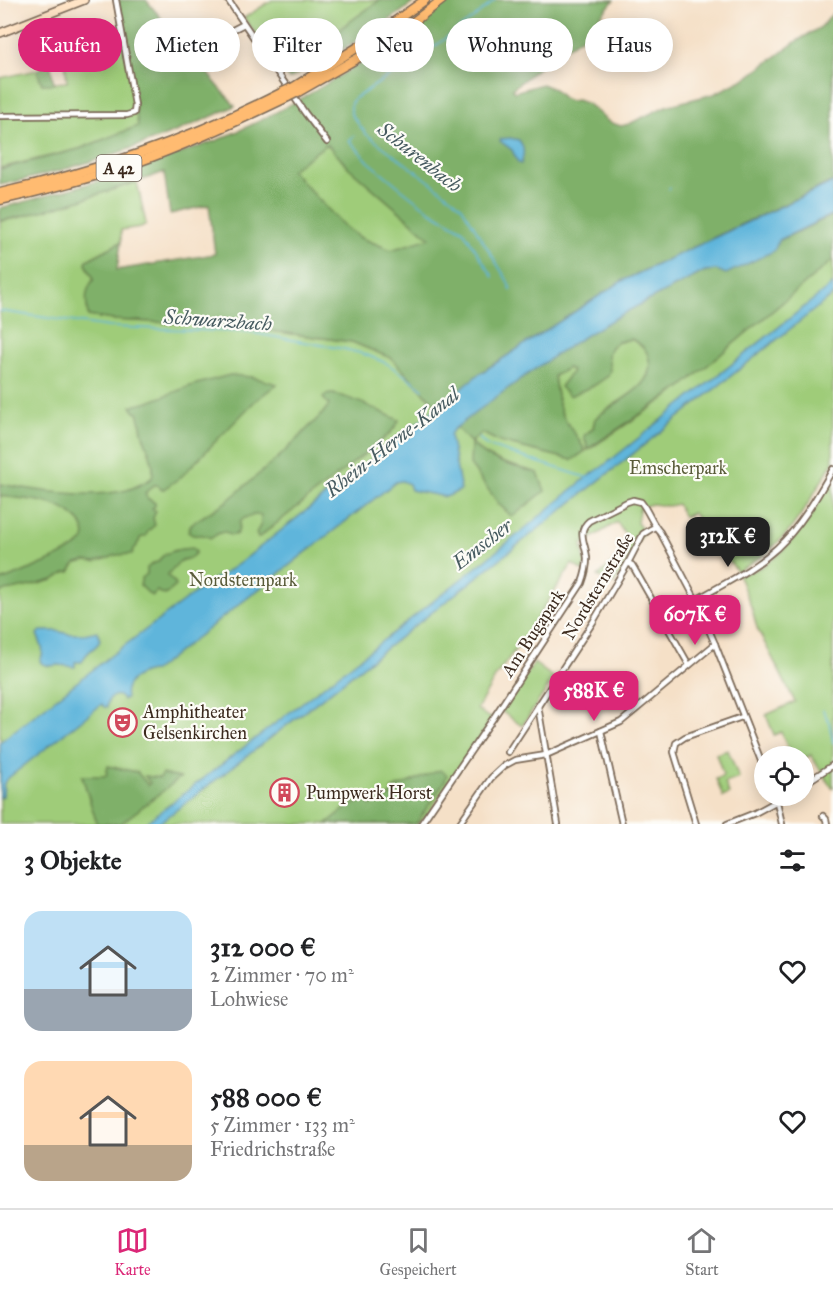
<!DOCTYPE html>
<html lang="de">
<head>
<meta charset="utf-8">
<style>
  :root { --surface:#fff; --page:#f6f6f6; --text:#202124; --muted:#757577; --line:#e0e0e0; --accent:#db2777 }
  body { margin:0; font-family:"IM FELL Great Primer",serif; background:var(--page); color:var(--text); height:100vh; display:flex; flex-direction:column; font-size:22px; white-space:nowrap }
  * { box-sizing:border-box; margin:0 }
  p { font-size:20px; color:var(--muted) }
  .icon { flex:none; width:33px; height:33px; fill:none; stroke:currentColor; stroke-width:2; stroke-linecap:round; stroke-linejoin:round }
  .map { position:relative; height:824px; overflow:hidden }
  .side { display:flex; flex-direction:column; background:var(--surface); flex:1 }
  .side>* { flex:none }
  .guide { position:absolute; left:18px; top:18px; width:798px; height:54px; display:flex; gap:12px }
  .fabs { position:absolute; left:754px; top:746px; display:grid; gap:12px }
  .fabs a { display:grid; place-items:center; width:60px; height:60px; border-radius:50%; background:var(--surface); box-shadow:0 3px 15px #0003; font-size:30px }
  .price { position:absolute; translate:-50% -51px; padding:0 14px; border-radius:12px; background:var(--accent); color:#fff; font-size:20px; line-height:39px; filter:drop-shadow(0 2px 3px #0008) }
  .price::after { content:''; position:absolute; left:50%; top:36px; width:18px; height:14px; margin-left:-9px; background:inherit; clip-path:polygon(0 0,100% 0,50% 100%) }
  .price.selected { background:#222; color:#fff }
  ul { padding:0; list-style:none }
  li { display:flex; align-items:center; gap:18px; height:150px; padding:0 24px }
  li span { display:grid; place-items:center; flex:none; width:168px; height:120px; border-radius:18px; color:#555 }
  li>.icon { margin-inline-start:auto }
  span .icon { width:72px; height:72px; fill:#fffc; stroke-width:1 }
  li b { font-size:26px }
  h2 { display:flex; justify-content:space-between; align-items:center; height:72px; padding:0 24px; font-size:26px }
  .chip { padding:0 21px; border-radius:27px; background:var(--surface); box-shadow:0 3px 15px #0003; font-size:21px; line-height:54px }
  .chip.selected { background:var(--accent); color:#fff }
  .tabs { display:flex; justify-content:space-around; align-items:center; height:84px; border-top:2px solid var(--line); background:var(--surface); font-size:16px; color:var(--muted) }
  .tabs a { display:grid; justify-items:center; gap:3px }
  .tabs .selected { color:var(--accent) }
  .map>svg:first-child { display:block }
  .green { fill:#9fcc79; stroke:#6d7b4c; stroke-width:1.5; fill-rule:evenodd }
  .forest { fill:#7fb069; stroke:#5d6d44; stroke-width:1.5; fill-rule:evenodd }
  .water { fill:#5eb5db; stroke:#4c707c; stroke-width:1.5 }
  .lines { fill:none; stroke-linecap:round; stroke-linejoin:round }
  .stream { stroke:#5eb5db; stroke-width:1.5 }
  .street-casing { stroke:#7c6a59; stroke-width:8 }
  .secondary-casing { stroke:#7c6a59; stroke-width:10 }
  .highway-casing { stroke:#7c6a59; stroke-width:11 }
  .street { stroke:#fff; stroke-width:4.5 }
  .secondary { stroke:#ffe4c6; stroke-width:7 }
  .highway { stroke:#ffbb71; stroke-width:8 }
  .highway-bridge-casing { stroke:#7c6a59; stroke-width:11; stroke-linecap:butt }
  .highway-bridge { stroke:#ffbb71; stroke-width:8 }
  .labels { text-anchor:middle; stroke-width:4.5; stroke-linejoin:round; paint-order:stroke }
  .shield { fill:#fdfcf7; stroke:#75695f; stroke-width:1.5 }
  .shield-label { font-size:16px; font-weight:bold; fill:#3b2a1e }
  .park-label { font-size:18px; fill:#595b39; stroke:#fdfcf7 }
  .street-label { font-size:18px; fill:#3b2a1e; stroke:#fdfcf7 }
  .poi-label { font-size:18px; fill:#3b2a1e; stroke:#fdfcf7; text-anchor:start }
  .water-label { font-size:20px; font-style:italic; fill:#475b60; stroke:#fdfcf7 }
</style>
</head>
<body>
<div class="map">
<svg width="833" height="824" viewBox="0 0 833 824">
  <rect width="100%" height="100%" fill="#fdfcf7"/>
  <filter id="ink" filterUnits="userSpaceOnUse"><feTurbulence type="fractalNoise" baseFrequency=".0167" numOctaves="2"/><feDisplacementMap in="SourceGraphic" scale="12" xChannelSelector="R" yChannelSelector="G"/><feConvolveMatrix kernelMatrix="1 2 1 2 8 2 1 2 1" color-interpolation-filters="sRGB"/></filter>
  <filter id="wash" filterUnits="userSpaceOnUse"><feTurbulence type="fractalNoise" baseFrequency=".008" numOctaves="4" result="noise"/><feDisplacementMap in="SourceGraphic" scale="24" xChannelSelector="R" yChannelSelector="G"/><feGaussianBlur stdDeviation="1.35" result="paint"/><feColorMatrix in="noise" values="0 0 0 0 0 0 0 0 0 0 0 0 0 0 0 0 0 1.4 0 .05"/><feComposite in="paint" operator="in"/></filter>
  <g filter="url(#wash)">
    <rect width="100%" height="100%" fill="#f5e0c7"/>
    <g class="green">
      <polygon points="272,0 380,0 338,30 289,57 286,75 244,18"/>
      <polygon points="121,36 139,126 79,149 0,168 0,78 37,70 42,84 67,82 64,52 94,46"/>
      <path d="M 327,144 C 359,179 395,207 431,238 L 391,250 L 361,238 L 344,227 L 291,170 Z"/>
      <path d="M 137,182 L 146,224 L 141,227 L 121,230 L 121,242 L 87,260 L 86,264 L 94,279 L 88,316 L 113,320 L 236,326 L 352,342 L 391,358 L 471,442 L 482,433 L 500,442 L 572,460 L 587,450 L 585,451 C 579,438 569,427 562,414 C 557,402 556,389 554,376 L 568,368 L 573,371 L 608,354 C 613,342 619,342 631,339 C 640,344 647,348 649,359 C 656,389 613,401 595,419 L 593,428 L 584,436 L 588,450 L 678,390 L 833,260 L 833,462 L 806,507 L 790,530 L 775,545 L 761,557 L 738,571 L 741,574 C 782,568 814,512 833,479 L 833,788 L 829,784 L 811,755 L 804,759 L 804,756 L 785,756 L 784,751 L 788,748 L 781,732 L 774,735 L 766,715 L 795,702 L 757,628 L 752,609 L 737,571 L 693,513 L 684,517 L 677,504 L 669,506 L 652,504 L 641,507 L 639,510 L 637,523 L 644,531 L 614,584 L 598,576 L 625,551 L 626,536 L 617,522 L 582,544 L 585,563 L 584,572 L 579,568 L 572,564 L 529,631 L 496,676 L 477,709 L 488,717 L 494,717 L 427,815 L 418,824 L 0,824 L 0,221 L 18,218 ZM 472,443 C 488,462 515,466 538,473 L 499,504 L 487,487 Z"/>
      <polygon points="534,663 554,678 522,726 501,711"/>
      <polygon points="728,750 739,778 725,783 729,794 723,797 716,779 722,777 723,774 716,754"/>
    </g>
    <g class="forest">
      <path d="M 118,0 L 146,0 L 235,106 C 160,141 81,168 0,185 L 0,169 L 79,149 L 138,126 Z"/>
      <path d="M 380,0 L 417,0 C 377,31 333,55 289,79 L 286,75 L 289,57 L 338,30 Z"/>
      <path d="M 450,0 L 614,0 L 585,35 L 547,61 L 512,89 L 514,92 L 542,84 L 554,89 L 563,98 L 570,101 L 577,100 L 588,104 L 609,122 L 621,126 L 629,124 L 666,106 L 714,94 L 748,77 L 797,41 L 821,27 L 833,13 L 833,181 L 622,281 L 480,373 L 438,407 L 391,358 L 352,342 L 236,326 L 113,320 L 88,316 C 86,301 84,291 94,279 L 86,264 L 87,260 L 121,242 L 117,270 L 215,254 L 209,205 L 170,214 L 164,172 C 133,184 100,194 67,204 C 45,210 23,217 0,221 L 0,208 C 22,203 44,196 66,190 C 107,179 147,166 187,151 C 200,146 213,142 225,137 C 306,101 380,53 450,0 ZM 327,144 L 349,168 L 430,238 L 391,250 L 361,238 L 344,226 L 291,170 Z"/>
      <polygon points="50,61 54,84 42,84 37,70"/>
      <path d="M 833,215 L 833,260 L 683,386 L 588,449 L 584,436 L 593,428 L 595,419 C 613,401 656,389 649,359 C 647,348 640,344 631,339 L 618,342 L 611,347 L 608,354 L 610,370 L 608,376 L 595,385 L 570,396 L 567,394 L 560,387 L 572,371 L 568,368 L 554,376 C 556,389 557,402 562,414 C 569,427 579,438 585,451 L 572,460 L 500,442 L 482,433 L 471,442 C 486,462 515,466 538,473 L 545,491 L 512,517 L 499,504 L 470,465 L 471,443 L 456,427 C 508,387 562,347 619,315 C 648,300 677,286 705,271 L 717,270 Z"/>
      <path d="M 230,375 L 252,377 L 277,384 L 255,401 L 181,477 L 162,490 L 157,485 L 154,485 L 145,493 L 147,498 L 155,503 L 155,506 L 152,508 L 156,511 L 153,518 L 155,525 L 148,531 L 146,536 L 140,538 L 139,542 L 137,544 L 137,546 L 134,549 L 132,554 L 116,555 L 109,558 L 95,562 L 86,561 L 77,563 L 75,564 L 70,572 C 62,572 60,577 53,580 C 36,585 18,589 0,592 L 0,581 C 15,576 75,552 83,541 C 87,535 84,529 81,524 C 64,499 27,500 0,496 L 0,484 C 38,491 89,499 127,490 C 136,487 144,483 152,478 C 156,461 146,448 142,432 C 141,426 140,419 138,413 L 135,412 L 131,406 L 146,403 L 193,385 Z"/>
      <path d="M 333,394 C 358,399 376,410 399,420 C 395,430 385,438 376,445 L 258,538 L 256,533 L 261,524 L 261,516 C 254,513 245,517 240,521 C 239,528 239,537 230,535 C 228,534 227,532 225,532 C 220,531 215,536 211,538 C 209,537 204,535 201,535 C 195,535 194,537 188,532 L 191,524 L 226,502 L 280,456 L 322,414 L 329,405 L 323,398 C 325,394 329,394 333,394 Z"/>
      <path d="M 192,548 L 194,549 L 196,552 C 189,562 185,557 178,563 C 174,567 172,571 167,575 L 175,583 L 176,586 L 165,595 L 157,591 L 152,596 L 150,595 L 140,585 L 142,578 L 147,574 L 147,568 L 153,563 L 158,562 C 163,551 180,549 192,548 Z"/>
      <polygon points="108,766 137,772 148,785 150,783 145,776 160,778 162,774 180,778 120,824 97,824 82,776 106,776"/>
      <polygon points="440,770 447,775 445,781 416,824 326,824 350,805 367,800 370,805 391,796 392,789"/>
    </g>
    <g class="water">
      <path d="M 510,138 L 519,140 C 525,148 524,155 521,164 L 518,163 L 512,150 L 500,141 L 501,139 Z"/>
      <path d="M 833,182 L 833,214 L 779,240 L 774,251 L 726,274 L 717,270 L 705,271 C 677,286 647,300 619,316 C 561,348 506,389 453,430 L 450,435 L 461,490 L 446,497 L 411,490 L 409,484 L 402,481 L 396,482 L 154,671 C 140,671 122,683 126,698 L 123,700 C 117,691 107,697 107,707 L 104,707 L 102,704 L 7,779 L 4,783 L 3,796 L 0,798 L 0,742 L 113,654 L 215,578 L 219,577 L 241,562 L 479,374 L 622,281 Z"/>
      <path d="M 833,284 L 833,295 C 609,473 386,651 158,824 L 144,824 L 394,632 L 517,535 L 587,477 L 602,467 Z"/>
      <path d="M 41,631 L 57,631 L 69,634 L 84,634 L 97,631 C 107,648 87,646 82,662 L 75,662 L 75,667 L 59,665 L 49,666 L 41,663 L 40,660 C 46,651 40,643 37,634 Z"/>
    </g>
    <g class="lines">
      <g class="stream">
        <polyline points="495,0 475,17 438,44 354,99 351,103 351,114 366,134 453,199 462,207 507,280 511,290"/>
        <polyline points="354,136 349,140 369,162 403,190 430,211 463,230 493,277"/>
        <polyline points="669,189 670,188"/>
        <polyline points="0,311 109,327 247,332 344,349 364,354 386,363 410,379 423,389"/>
        <polyline points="479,438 486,445 494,448 588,478"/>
        <polyline points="823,710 829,722 833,743"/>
      </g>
    </g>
  </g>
  <g filter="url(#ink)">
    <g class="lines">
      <defs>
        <g id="street">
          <polyline points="228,0 305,113 327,142"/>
          <polyline points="202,34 209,38 215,39 244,24"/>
          <polyline points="0,116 127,115 134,113 135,105 116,0"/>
          <polyline points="628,563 632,565 635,570 689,665"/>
          <path d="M 696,600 C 723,584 753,570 777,548 C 801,526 817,497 833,469"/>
          <polyline points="538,706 558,824"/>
          <polyline points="601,731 622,824"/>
          <polyline points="508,752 593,622 628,563 643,534 651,529 655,527"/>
          <polyline points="804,784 833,765"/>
          <polyline points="775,795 777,802 782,824"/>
          <polyline points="823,816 826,819 827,824"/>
          <path d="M 421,824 L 494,717 L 582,583 C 585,575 587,567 587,558 C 586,544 576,532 589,521 L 627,502 L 633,500 L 641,502 C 649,512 652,524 660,532 L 696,600 L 715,644 L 765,771"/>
          <polyline points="459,824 491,778 504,766 515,760 546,755 621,722 715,644"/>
          <polyline points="696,824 674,752 676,743 685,737 742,717"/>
          <polyline points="727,824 755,813 788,795"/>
        </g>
        <polyline id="secondary" points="0,33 84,0"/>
        <g id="highway">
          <polyline points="294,87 363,44 425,0"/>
          <polyline points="298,92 372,50 408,26 442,0"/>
          <path d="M 0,193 C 99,171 193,138 283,92"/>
          <path d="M 0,200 C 42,191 83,180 124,167 C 180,148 234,123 288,97"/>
        </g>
      </defs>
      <use href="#street" class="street-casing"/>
      <use href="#secondary" class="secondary-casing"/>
      <use href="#highway" class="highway-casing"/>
      <use href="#street" class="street"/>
      <use href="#secondary" class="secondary"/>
      <use href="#highway" class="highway"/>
      <defs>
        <g id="highway-bridge">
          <polyline points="283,92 294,87"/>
          <polyline points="288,97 298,92"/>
        </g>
      </defs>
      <use href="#highway-bridge" class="highway-bridge-casing"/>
      <use href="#highway-bridge" class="highway-bridge"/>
    </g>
  </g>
  <defs>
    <symbol id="theatre-ring" viewBox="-11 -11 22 22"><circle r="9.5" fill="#fdfcf7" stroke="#d1495b" stroke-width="1.5"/><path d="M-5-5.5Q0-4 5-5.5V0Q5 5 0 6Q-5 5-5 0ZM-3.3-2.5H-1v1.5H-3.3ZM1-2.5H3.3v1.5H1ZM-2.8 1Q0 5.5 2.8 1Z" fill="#d1495b"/></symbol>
    <symbol id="building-ring" viewBox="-11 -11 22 22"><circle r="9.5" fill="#fdfcf7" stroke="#d1495b" stroke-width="1.5"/><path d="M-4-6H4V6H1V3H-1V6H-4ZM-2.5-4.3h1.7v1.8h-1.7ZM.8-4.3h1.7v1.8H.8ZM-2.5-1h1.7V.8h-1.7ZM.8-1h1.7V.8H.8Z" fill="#d1495b"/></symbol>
  </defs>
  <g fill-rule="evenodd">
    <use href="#theatre-ring" x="106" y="706" width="33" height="33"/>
    <use href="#building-ring" x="268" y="776" width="33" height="33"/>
  </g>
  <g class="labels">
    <rect class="shield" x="96.5" y="155" width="45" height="26" rx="4.5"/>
    <g class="shield-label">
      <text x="119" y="174">A 42</text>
    </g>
    <g class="park-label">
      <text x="678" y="474">Emscherpark</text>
      <text x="243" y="586">Nordsternpark</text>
    </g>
    <g class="street-label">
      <text transform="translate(598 586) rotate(-59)" y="6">Nordsternstraße</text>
      <text transform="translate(533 633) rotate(-57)" y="6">Am Bugapark</text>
    </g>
    <g class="poi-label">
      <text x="143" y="718">Amphitheater<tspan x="143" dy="21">Gelsenkirchen</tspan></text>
      <text x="306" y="799">Pumpwerk Horst</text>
    </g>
    <g class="water-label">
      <text transform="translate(420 157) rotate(38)" y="7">Schurenbach</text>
      <text transform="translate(218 320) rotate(4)" y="7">Schwarzbach</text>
      <text transform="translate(392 442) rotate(-38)" y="7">Rhein-Herne-Kanal</text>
      <text transform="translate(482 544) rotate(-38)" y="7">Emscher</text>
    </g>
  </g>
</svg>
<div class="fabs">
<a><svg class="icon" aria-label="locate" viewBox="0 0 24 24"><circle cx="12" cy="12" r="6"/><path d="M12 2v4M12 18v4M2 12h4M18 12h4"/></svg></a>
</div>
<b class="price selected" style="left:728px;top:568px">312K €</b>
<b class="price" style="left:695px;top:646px">607K €</b>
<b class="price" style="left:594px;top:722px">588K €</b>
<div class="guide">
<a class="chip selected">Kaufen</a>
<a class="chip">Mieten</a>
<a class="chip">Filter</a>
<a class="chip">Neu</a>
<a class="chip">Wohnung</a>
<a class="chip">Haus</a>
</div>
</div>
<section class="side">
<h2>3 Objekte<svg class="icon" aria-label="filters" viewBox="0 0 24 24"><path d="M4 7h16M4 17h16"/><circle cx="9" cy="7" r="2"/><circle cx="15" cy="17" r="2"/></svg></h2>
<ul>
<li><span style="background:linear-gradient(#bfe0f5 65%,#9aa5b1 0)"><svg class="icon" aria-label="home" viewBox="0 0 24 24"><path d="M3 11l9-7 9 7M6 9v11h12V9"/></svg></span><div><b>312 000 €</b><p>2 Zimmer · 70 m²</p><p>Lohwiese</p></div><svg class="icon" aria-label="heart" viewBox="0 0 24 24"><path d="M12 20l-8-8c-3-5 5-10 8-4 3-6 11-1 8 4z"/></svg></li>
<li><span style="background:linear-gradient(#ffd9b3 70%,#b9a48a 0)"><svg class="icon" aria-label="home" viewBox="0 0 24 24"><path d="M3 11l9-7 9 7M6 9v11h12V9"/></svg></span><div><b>588 000 €</b><p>5 Zimmer · 133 m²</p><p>Friedrichstraße</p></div><svg class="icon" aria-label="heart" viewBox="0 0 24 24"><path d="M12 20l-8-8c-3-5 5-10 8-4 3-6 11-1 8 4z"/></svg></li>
</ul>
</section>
<nav class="tabs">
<a class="selected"><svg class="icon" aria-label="map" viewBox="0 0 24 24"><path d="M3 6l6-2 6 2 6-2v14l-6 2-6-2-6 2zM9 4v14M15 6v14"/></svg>Karte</a>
<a><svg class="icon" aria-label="saved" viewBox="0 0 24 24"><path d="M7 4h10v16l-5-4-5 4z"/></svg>Gespeichert</a>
<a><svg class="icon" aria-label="home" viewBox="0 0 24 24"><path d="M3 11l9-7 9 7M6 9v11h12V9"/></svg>Start</a>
</nav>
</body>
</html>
